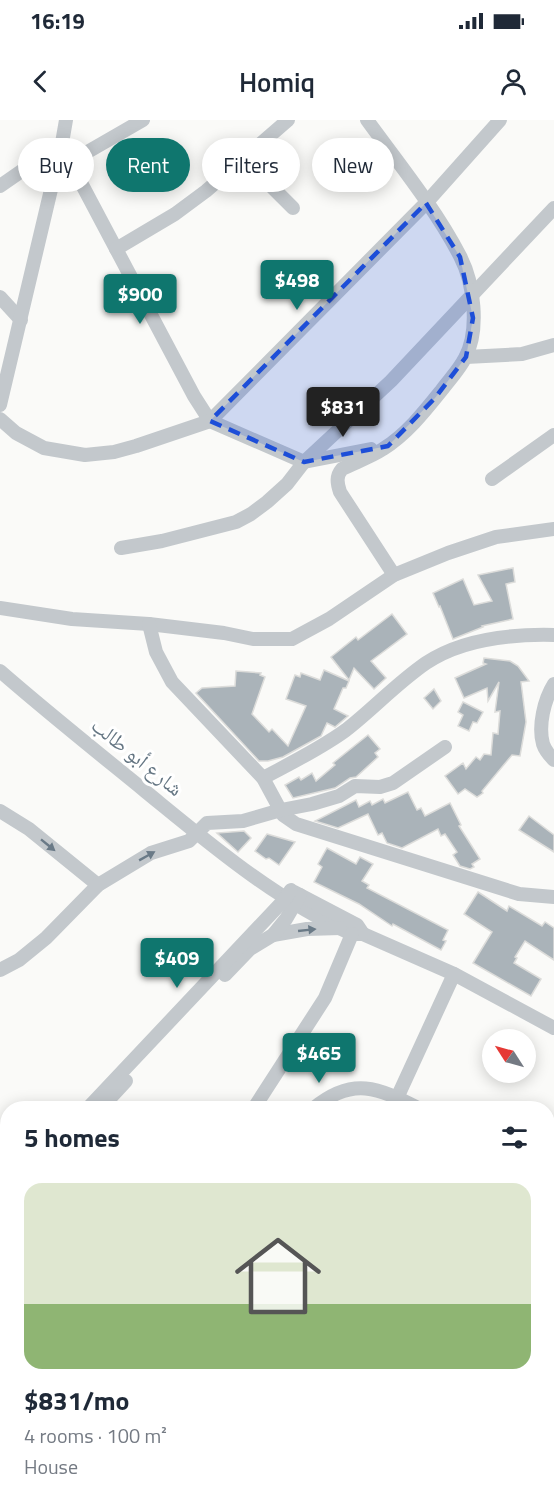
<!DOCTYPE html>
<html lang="en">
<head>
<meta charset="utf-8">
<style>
  :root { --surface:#fff; --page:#f2f2f3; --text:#1f2937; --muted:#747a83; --line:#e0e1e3; --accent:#0f766e }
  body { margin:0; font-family:"Titillium Web","Noto Naskh Arabic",sans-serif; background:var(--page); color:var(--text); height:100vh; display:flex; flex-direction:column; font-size:22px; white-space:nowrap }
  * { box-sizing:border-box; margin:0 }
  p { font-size:20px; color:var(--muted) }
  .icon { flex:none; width:33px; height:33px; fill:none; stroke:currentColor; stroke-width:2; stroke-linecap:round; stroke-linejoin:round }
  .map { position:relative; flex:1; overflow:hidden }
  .drawer { position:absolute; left:0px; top:981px; width:555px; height:402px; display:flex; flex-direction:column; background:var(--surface); border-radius:24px 24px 0 0; box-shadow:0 3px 15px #0003 }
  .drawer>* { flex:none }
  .banner { position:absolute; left:18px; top:18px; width:519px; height:54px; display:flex; gap:12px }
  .needle { width:39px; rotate:306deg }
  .buttons { position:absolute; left:482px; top:909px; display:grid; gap:12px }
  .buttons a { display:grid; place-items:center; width:54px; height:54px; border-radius:50%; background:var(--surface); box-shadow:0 3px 15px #0003; font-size:30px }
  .price { position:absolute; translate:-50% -51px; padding:0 14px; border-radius:6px; background:var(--accent); color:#fff; font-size:20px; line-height:39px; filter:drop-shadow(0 2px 3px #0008) }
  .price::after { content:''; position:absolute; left:50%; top:36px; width:18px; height:14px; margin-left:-9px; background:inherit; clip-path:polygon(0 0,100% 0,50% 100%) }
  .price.active { background:#222; color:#fff }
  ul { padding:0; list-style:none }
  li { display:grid; align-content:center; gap:12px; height:318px; padding:0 24px }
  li+li { border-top:2px solid var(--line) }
  li span { display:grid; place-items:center; height:186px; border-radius:18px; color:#555 }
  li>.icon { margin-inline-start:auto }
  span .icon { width:108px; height:108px; fill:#fffc; stroke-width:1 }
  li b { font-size:26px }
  h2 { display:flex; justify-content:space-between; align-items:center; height:72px; padding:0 24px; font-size:26px }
  .tag { padding:0 21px; border-radius:27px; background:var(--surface); box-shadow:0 3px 15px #0003; font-size:21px; line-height:54px }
  .tag.active { background:var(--accent); color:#fff }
  .status { display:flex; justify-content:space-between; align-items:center; height:42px; padding:0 30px; background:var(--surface); direction:ltr }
  .status svg { height:16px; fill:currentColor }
  header { display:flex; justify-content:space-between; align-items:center; height:78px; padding:0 24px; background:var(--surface); font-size:27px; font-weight:600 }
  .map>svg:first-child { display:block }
  .building { fill:#aab3b9; stroke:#dcdcda; stroke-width:1.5 }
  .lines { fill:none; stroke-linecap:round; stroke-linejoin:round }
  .minor { stroke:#c3c8cc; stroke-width:14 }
  .oneway { fill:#6a7a87 }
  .marked { fill:#1d4ed8; fill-opacity:0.2; stroke:#1d4ed8; stroke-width:4.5; stroke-dasharray:12 8; stroke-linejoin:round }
  .labels { text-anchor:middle; stroke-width:6; stroke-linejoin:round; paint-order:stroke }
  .street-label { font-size:21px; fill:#657683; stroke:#fff }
</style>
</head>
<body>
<div class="status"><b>16:19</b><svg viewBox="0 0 49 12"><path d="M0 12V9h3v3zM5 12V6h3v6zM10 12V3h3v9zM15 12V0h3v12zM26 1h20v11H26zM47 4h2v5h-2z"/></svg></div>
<header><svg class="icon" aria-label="back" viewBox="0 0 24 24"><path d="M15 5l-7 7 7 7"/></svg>Homiq<svg class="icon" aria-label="person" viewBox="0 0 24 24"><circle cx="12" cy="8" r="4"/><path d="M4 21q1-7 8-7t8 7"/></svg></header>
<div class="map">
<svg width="554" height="1383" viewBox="0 0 554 1383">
  <rect width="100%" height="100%" fill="#fafaf8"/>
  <g class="building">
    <polygon points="513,448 515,462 506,464 513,499 482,506 483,507 453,519 440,486 439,487 433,473 463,459 474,485 492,481 478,455"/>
    <polygon points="392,494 407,514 371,541 386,558 374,569 354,548 349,560 331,537 356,517 358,520"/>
    <polygon points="484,538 510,541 518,546 529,561 521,562 526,602 520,636 512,635 482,671 483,673 477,677 465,669 458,674 445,656 463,643 466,649 476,637 480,640 484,634 491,635 493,613 498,614 500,591 495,592 499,562 488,581 487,568 464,578 455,558 486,544 483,543"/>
    <polygon points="324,550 349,561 346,568 343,568 334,589 348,596 335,607 327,603 321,616 283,637 268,641 259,641 196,573 202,568 235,566 236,551 261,553 260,555 265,557 252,594 269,612 272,609 288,626 306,586 286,579 295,555 300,557 301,553 320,560"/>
    <polygon points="434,569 441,581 433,589 424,578"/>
    <polygon points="463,582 483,592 477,603 473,602 469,611 458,606 463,595 458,592"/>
    <polygon points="368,615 380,629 375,633 378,637 356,657 350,658 335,668 293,678 285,665 299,657 301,660 312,653 316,661 335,645 333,643"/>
    <polygon points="408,672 417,690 421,688 425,696 450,683 461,705 459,706 480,739 472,744 474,747 470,749 460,746 453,735 457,732 445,714 441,716 438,709 402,728 387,723 382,713 378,715 368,694 338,708 315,701 356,680 359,687 370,681 372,685 383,679 385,683"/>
    <polygon points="529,696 554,715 554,732 519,710"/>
    <polygon points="244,711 251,718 238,732 217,713"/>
    <polygon points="267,714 295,722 279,745 269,738 266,739 255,731"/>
    <polygon points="327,728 356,744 360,737 373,744 362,761 369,765 367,768 448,810 443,820 446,821 441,830 393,804 392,806 359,784 314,762 322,747 318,744"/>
    <polygon points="478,772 507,791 509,786 542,806 545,802 554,808 554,840 525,821 515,837 517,838 514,843 541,859 531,876 473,843 492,812 464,794"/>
  </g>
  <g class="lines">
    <g class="minor">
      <polyline points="66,0 62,23 70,42 194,276 210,301 304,342 371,329"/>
      <path d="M 367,0 C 399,44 435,88 460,136 C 474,163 480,210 465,238 C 459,250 449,260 441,271 C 425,291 406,315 383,329 C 371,337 356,342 342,349 C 336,356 337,363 340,372 L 394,455"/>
      <polyline points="244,39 293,88"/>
      <polyline points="70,42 143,0"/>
      <polyline points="0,66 62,23"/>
      <polyline points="116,129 175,94 206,71 288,0"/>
      <polyline points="0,177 21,200"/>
      <polyline points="466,237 522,234 554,225"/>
      <polyline points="0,285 62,23"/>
      <polyline points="0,299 16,313 44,328 85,335 114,332 136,326 210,301 426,83 500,0"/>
      <polyline points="492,359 554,315"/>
      <polyline points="121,428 162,421 236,402 251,394 267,382 287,364 304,342 391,261 554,88"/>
      <polyline points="0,488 72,499 149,504 224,513 253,519 292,519 329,499 394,455 448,433 496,417 554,409"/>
      <polyline points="149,504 156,532 172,562 263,658 283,695 296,704 519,774 554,777"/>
      <path d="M 0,551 C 47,592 96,631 145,671 C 210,724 274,779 352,814 L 363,814 L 454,854 L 554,908"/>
      <path d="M 554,564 C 544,580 538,606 543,624 C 545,630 550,636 554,640"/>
      <path d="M 263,658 C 291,643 320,629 346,610 C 373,589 397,563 426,543 C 462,519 513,514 554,515"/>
      <polyline points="0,691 29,709 98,765"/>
      <polyline points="294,772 357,805 363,814"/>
      <polyline points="273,815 307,809 340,808"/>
      <polyline points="0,850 19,840 46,818 98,765 151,733 189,721 207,703 243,701 281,690 312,684 339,676 355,666 380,667 393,663 445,627"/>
      <polyline points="225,855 250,829 273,815 286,799 300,775"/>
      <polyline points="397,978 454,854"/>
      <polyline points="88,988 285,779 291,770"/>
      <polyline points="101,988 126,961"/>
      <polyline points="254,988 325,878 352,814"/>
      <path d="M 314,988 C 353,956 378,968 418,988"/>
      <polyline points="548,1054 554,1057"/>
      <polyline points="548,1070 554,1074"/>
      <polyline points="0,1071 8,1068"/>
      <polyline points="0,1199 8,1198"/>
      <polyline points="548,1204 554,1207"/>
      <polyline points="0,1309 8,1307"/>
      <polyline points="548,1331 554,1335"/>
      <polyline points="77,1376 79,1383"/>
      <polyline points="204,1376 209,1383"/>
      <polyline points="345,1376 349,1383"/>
      <polyline points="458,1376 468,1383"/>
      <polyline points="304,1383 313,1376"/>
      <polyline points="420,1383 428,1376"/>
    </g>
  </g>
  <defs><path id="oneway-solid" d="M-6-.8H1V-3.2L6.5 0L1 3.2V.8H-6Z" transform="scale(1.5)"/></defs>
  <g class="oneway">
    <use href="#oneway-solid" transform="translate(48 725) rotate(39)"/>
    <use href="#oneway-solid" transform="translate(147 736) rotate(-29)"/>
    <use href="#oneway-solid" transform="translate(307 810) rotate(-6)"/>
  </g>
  <path class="marked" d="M 426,83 L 460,137 L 473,198 L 466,237 L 435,278 L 388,326 L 304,342 L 210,301 Z"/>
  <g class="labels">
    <g class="street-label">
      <text transform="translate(137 637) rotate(39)" y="7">شارع أبو طالب</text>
    </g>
  </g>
</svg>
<div class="buttons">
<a><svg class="needle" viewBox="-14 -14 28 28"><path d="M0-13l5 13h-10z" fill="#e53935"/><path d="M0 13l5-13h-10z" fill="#747a83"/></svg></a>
</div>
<b class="price" style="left:297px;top:191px">$498</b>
<b class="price" style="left:140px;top:205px">$900</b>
<b class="price active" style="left:343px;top:318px">$831</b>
<b class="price" style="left:177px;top:869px">$409</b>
<b class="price" style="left:319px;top:964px">$465</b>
<div class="banner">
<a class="tag">Buy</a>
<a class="tag active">Rent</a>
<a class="tag">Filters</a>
<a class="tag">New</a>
</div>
<section class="drawer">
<h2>5 homes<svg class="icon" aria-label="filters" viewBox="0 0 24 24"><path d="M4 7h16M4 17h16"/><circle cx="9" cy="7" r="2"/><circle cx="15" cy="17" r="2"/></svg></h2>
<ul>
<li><span style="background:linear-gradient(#dfe7d0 65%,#8fb573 0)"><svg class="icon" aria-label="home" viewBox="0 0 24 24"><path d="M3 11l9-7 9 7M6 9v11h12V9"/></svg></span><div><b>$831/mo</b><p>4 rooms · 100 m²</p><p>House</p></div></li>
</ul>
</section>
</div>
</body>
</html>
